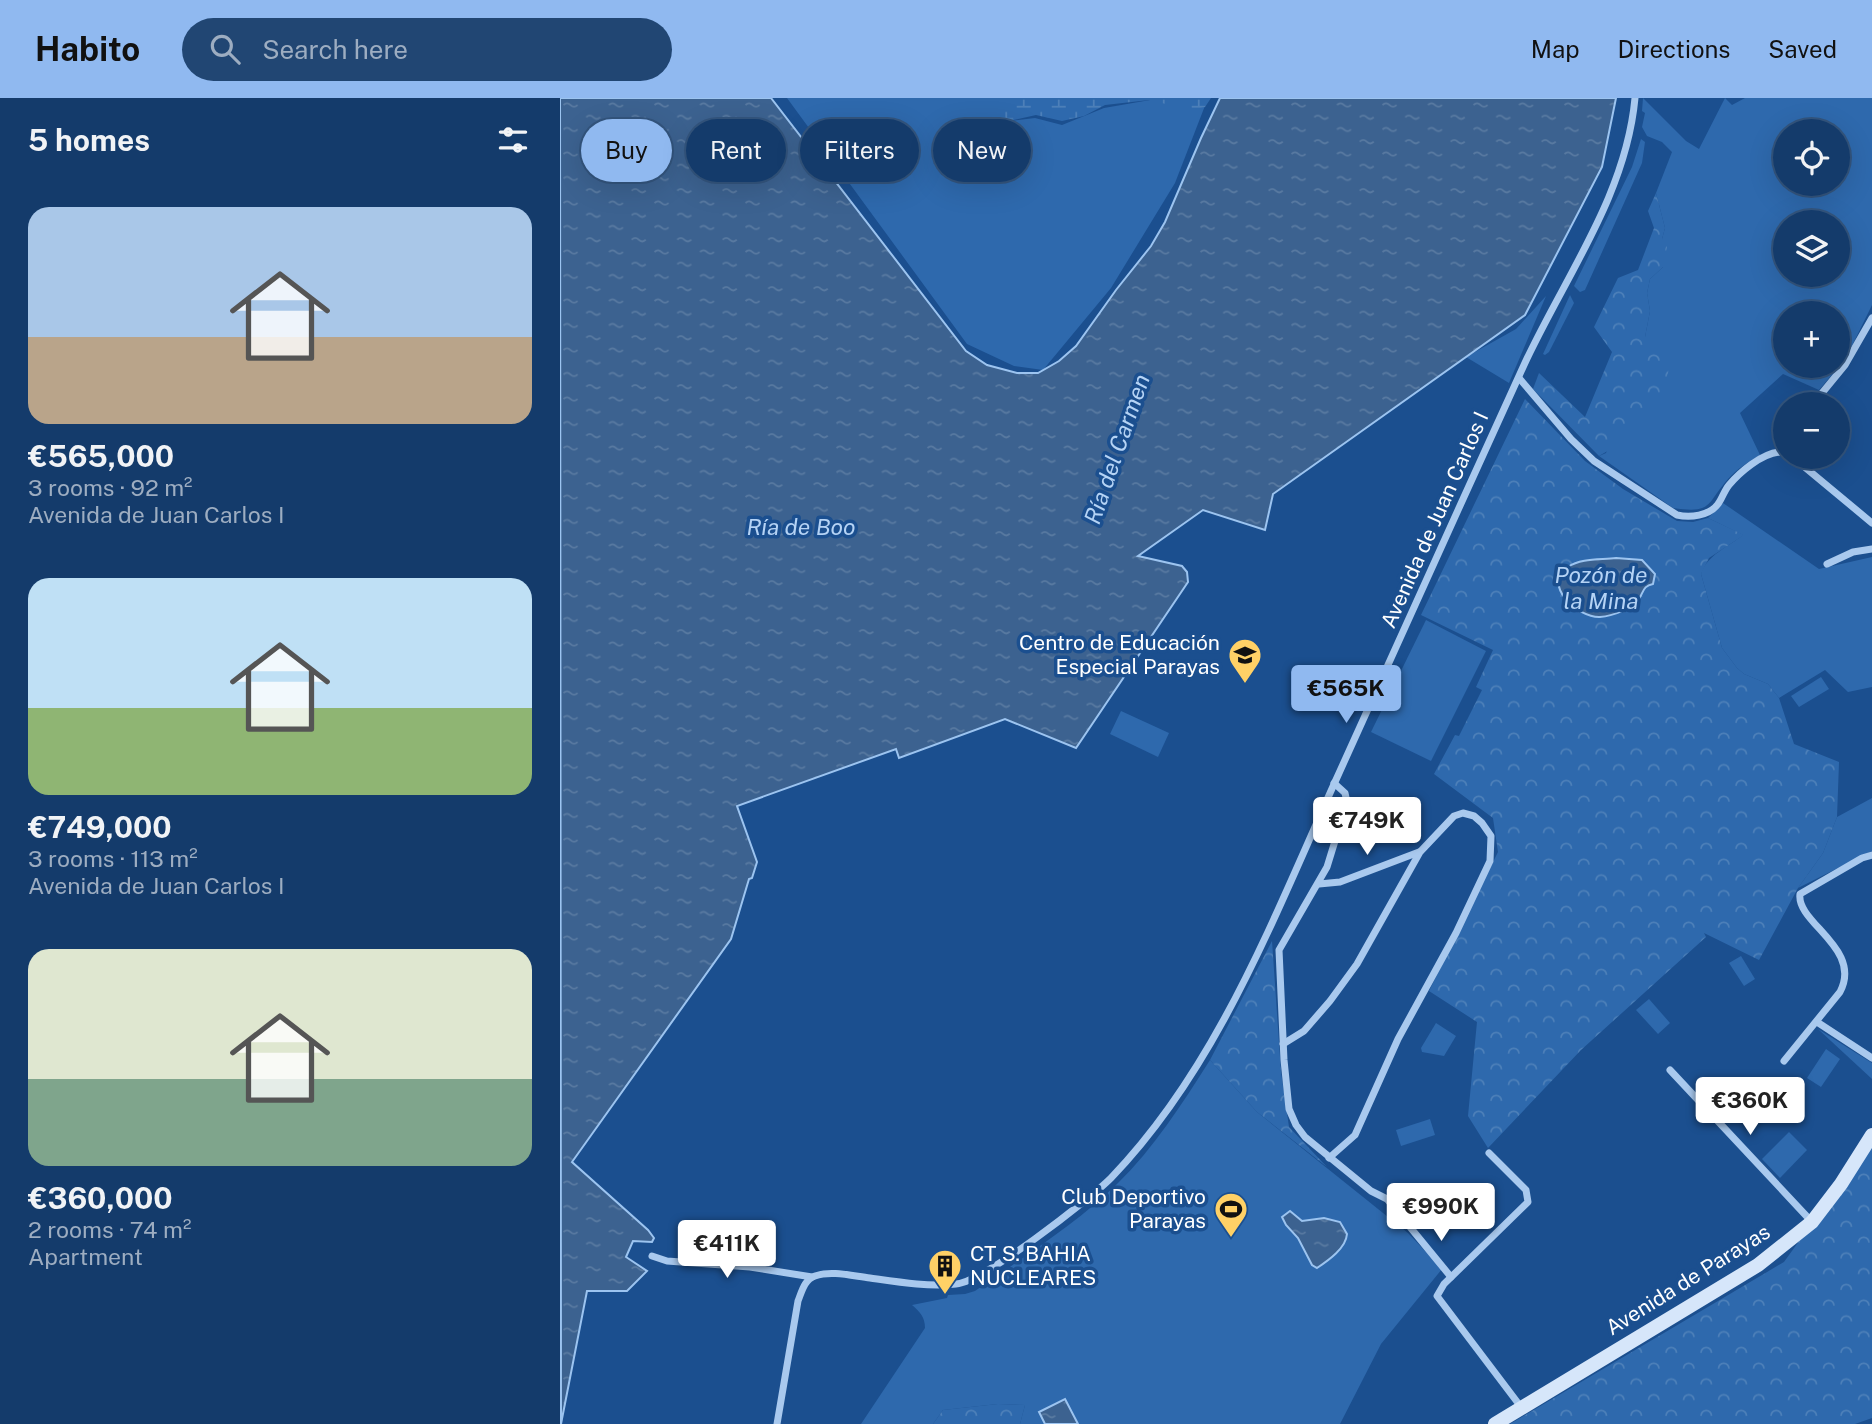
<!DOCTYPE html>
<html lang="en">
<head>
<meta charset="utf-8">
<style>
  :root { --surface:#143b6b; --page:#214673; --text:#f1f3f6; --muted:#9dadc1; --line:#33557e; --accent:#90b9f0 }
  body { margin:0; font-family:"Public Sans",sans-serif; background:var(--page); color:var(--text); height:100vh; display:flex; flex-direction:column; font-size:26px; white-space:nowrap }
  * { box-sizing:border-box; margin:0 }
  p { font-size:23px; color:var(--muted) }
  .icon { flex:none; width:38px; height:38px; fill:none; stroke:currentColor; stroke-width:2; stroke-linecap:round; stroke-linejoin:round }
  .map { position:relative; flex:1; overflow:hidden }
  .sheet { display:flex; flex-direction:column; background:var(--surface); width:560px }
  .sheet>* { flex:none }
  .banner { position:absolute; left:21px; top:21px; width:665px; height:63px; display:flex; gap:14px }
  .controls { position:absolute; left:1213px; top:21px; display:grid; gap:14px }
  .controls a { display:grid; place-items:center; width:77px; height:77px; border-radius:50%; background:var(--surface); box-shadow:0 7px 28px #0002,0 0 0 2px var(--line); font-size:35px }
  .price { position:absolute; translate:-50% -60px; padding:0 16px; border-radius:7px; background:#fff; color:#222; font-size:23px; line-height:46px; filter:drop-shadow(0 2px 4px #0008) }
  .price::after { content:''; position:absolute; left:50%; top:42px; width:21px; height:16px; margin-left:-10px; background:inherit; clip-path:polygon(0 0,100% 0,50% 100%) }
  .price.current { background:var(--accent); color:#111 }
  ul { padding:0; list-style:none }
  li { display:grid; align-content:center; gap:14px; height:371px; padding:0 28px }
  li span { display:grid; place-items:center; height:217px; border-radius:21px; color:#555 }
  li>.icon { margin-inline-start:auto }
  span .icon { width:126px; height:126px; fill:#fffc; stroke-width:1 }
  li b { font-size:30px }
  h2 { display:flex; justify-content:space-between; align-items:center; height:84px; padding:0 28px; font-size:30px }
  .chip { padding:0 24px; border-radius:32px; background:var(--surface); box-shadow:0 7px 28px #0002,0 0 0 2px var(--line); font-size:24px; line-height:63px }
  .chip.current { background:var(--accent); color:#111 }
  header { display:flex; align-items:center; gap:42px; box-sizing:border-box; height:98px; padding:0 35px; background:var(--accent); color:#111 }
  header strong { font-size:33px }
  nav { display:flex; gap:38px; margin-inline-start:auto; font-size:24px }
  .search { width:490px; height:63px; background:var(--page); display:flex; align-items:center; gap:18px; box-sizing:border-box; padding:0 24px; border-radius:38px; color:var(--muted); font-size:26px }
  main { display:flex; flex:1; min-height:0 }
  .map>svg:first-child { display:block }
  .green { fill:#2e69ad; fill-rule:evenodd }
  .forest { fill:url(#forest-crowns) }
  .wetland { fill:url(#wetland-marsh) }
  .water { fill:url(#water-ripples); stroke:#9cc4f0; stroke-width:2 }
  .lines { fill:none; stroke-linecap:round; stroke-linejoin:round }
  .street { stroke:#a9c9ee; stroke-width:7 }
  .secondary { stroke:#d6e6fa; stroke-width:14 }
  .labels { text-anchor:middle; stroke-width:7; stroke-linejoin:round; paint-order:stroke }
  .street-label { font-size:21px; fill:#fff; stroke:#1b4f8f }
  .poi-label { font-size:21px; fill:#fff; stroke:#1b4f8f; text-anchor:end }
  .water-label { font-size:23px; font-style:italic; fill:#b5d3f5; stroke:#1b4f8f }
</style>
</head>
<body>
<header>
<strong>Habito</strong>
<div class="search"><svg class="icon" aria-label="search" viewBox="0 0 24 24"><circle cx="10" cy="10" r="6"/><path d="M15 15l6 6"/></svg>Search here</div>
<nav><a>Map</a><a>Directions</a><a>Saved</a></nav>
</header>
<main>
<section class="sheet">
<h2>5 homes<svg class="icon" aria-label="filters" viewBox="0 0 24 24"><path d="M4 7h16M4 17h16"/><circle cx="9" cy="7" r="2"/><circle cx="15" cy="17" r="2"/></svg></h2>
<ul>
<li><span style="background:linear-gradient(#a9c7e8 60%,#b9a48a 0)"><svg class="icon" aria-label="home" viewBox="0 0 24 24"><path d="M3 11l9-7 9 7M6 9v11h12V9"/></svg></span><div><b>€565,000</b><p>3 rooms · 92 m²</p><p>Avenida de Juan Carlos I</p></div></li>
<li><span style="background:linear-gradient(#bfe0f5 60%,#8fb573 0)"><svg class="icon" aria-label="home" viewBox="0 0 24 24"><path d="M3 11l9-7 9 7M6 9v11h12V9"/></svg></span><div><b>€749,000</b><p>3 rooms · 113 m²</p><p>Avenida de Juan Carlos I</p></div></li>
<li><span style="background:linear-gradient(#dfe7d0 60%,#7fa58c 0)"><svg class="icon" aria-label="home" viewBox="0 0 24 24"><path d="M3 11l9-7 9 7M6 9v11h12V9"/></svg></span><div><b>€360,000</b><p>2 rooms · 74 m²</p><p>Apartment</p></div></li>
</ul>
</section>
<div class="map">
<svg width="1312" height="1326" viewBox="0 0 1312 1326">
  <defs>
    <pattern id="forest-crowns" width="20" height="18" patternUnits="userSpaceOnUse" patternTransform="scale(1.75)"><rect width="20" height="18" fill="#2e69ad"/><path d="M2 6a3 3 0 1 1 6 0M12 15a3 3 0 1 1 6 0" fill="none" stroke="#4d80b9"/></pattern>
    <pattern id="wetland-marsh" width="20" height="14" patternUnits="userSpaceOnUse" patternTransform="scale(1.75)"><rect width="20" height="14" fill="#2e69ad"/><path d="M1 5h8M5 5V1M11 12h8M15 12V8" fill="none" stroke="#4d80b9"/></pattern>
    <pattern id="water-ripples" width="26" height="14" patternUnits="userSpaceOnUse" patternTransform="scale(1.75)"><rect width="26" height="14" fill="#3c6290"/><path d="M2 4q2-2 4 0t4 0M15 11q2-2 4 0t4 0" fill="none" stroke="#597aa1"/></pattern>
  </defs>
  <rect width="100%" height="100%" fill="#1b4f8f"/>
  <g class="green">
    <polygon points="227,0 441,0 441,24 475,20 502,27 544,10 590,2 648,0 615,85 551,190 483,272 454,268 407,246"/>
    <path d="M 1083,0 L 1126,43 L 1139,51 L 1165,0 L 1172,7 L 1185,0 L 1312,0 L 1312,207 L 1286,260 L 1259,292 L 1223,276 L 1180,315 L 1200,357 C 1188,364 1177,371 1168,381 C 1146,406 1153,416 1113,410 L 1039,358 L 1046,355 L 1085,239 L 1090,213 L 1087,195 L 1090,181 L 1103,169 L 1102,141 L 1105,130 L 1096,95 L 1112,54 L 1102,44 L 1087,38 L 1082,29 L 1085,15 L 1082,13 ZM 1225,33 L 1278,33 L 1278,86 L 1225,86 ZM 1225,124 L 1278,124 L 1278,177 L 1225,177 ZM 1225,215 L 1278,215 L 1278,268 L 1225,268 Z"/>
    <polygon points="1081,41 1085,44 1082,65 1025,192 1020,194 1014,188 1072,69"/>
    <polygon points="1010,197 1014,205 989,254 985,257 983,256"/>
    <polygon points="986,198 949,285 906,259 956,231"/>
    <path d="M 1163,405 L 1259,471 L 1312,459 L 1312,589 L 1288,594 L 1265,572 L 1219,600 L 1208,586 L 1184,576 L 1177,570 L 1162,550 L 1141,476 C 1147,457 1168,449 1183,437 L 1148,420 Z"/>
    <polygon points="866,522 926,553 871,663 811,634"/>
    <polygon points="1261,579 1269,591 1239,609 1231,598"/>
    <polygon points="561,613 609,635 598,659 550,636"/>
    <polygon points="1312,700 1312,753 1238,790 1263,755 1277,719"/>
    <polygon points="1181,858 1195,881 1184,888 1169,865"/>
    <polygon points="1089,901 1110,925 1098,936 1076,912"/>
    <polygon points="876,925 896,938 884,958 862,954 861,950"/>
    <polygon points="1258,931 1312,965 1312,981"/>
    <polygon points="1266,951 1280,961 1261,989 1247,980"/>
    <path d="M 650,962 L 697,1014 L 848,1135 L 882,1171 L 821,1246 L 780,1326 L 460,1326 L 465,1307 L 438,1306 L 383,1312 L 373,1326 L 301,1326 L 365,1230 C 365,1219 360,1214 352,1207 L 387,1200 L 388,1197 L 405,1196 L 415,1193 C 463,1159 515,1127 557,1086 C 594,1050 622,1006 650,962 Z"/>
    <polygon points="870,1021 875,1037 841,1048 836,1032"/>
    <polygon points="1229,1034 1247,1052 1220,1080 1202,1061"/>
  </g>
  <g class="forest">
    <polygon points="1096,95 1105,130 1102,141 1107,149 1103,169 1090,181 1087,195 1090,213 1085,239 1110,261 1106,290 1066,342 1039,358 973,291 979,275 1025,319 1052,254 1034,229 1058,180 1078,172 1094,130 1088,113"/>
    <polygon points="965,301 1025,363 1063,391 1117,423 1133,424 1148,420 1184,437 1149,460 1141,476 1162,550 1177,570 1184,576 1208,586 1219,600 1234,646 1279,664 1277,719 1263,755 1238,790 1199,862 1144,835 1146,839 1021,952 928,1050 908,1018 917,924 869,893 938,754 933,720 874,676 895,637 899,638 922,592 916,589 933,552 861,517"/>
    <polygon points="712,843 721,974 729,1029 767,1069 697,1014 650,962"/>
    <polygon points="1312,1042 1312,1320 1295,1326 950,1326 1224,1164"/>
    <polygon points="438,1306 465,1307 460,1326 373,1326 383,1312"/>
  </g>
  <polygon class="wetland" points="441,0 651,0 645,9 631,12 589,2 545,7 524,18 502,23 476,17 441,25"/>
  <g class="water">
    <polygon points="0,0 211,0 406,253 427,267 457,275 478,275 499,263 516,248 556,192 591,148 605,124 641,40 660,0 1056,0 1042,69 965,217 713,396 705,432 643,412 578,458 622,468 627,474 628,484 516,650 445,621 339,660 336,651 177,708 197,764 192,780 189,781 171,841 12,1064 88,1132 94,1140 92,1144 73,1143 66,1159 87,1173 67,1193 27,1193 1,1326"/>
    <path d="M 1056,460 L 1082,462 L 1095,476 L 1093,486 C 1083,488 1084,493 1079,501 C 1071,511 1053,518 1040,519 C 1018,520 981,487 1008,469 C 1021,460 1041,462 1056,460 Z"/>
    <path d="M 730,1113 L 742,1123 L 764,1120 L 780,1124 L 787,1136 C 786,1150 769,1162 757,1170 L 752,1167 L 738,1140 L 726,1127 L 722,1119 Z"/>
    <polygon points="505,1301 518,1326 485,1326 479,1314"/>
  </g>
  <g class="lines">
    <g class="street">
      <path d="M 959,280 L 1011,341 L 1034,363 L 1117,417 C 1130,420 1149,418 1158,406 C 1162,401 1164,393 1169,387 C 1180,374 1201,356 1219,354"/>
      <polyline points="1253,306 1285,267 1312,220"/>
      <polyline points="1219,354 1225,333"/>
      <polyline points="1227,359 1241,366 1312,425"/>
      <polyline points="1267,466 1293,454 1312,451"/>
      <polyline points="774,685 785,695 787,704 767,769 719,852 724,962 729,1011 736,1027 745,1039 811,1093 827,1101 891,1179"/>
      <polyline points="759,786 780,784 859,754"/>
      <polyline points="1257,924 1312,960"/>
      <polyline points="723,946 744,933 770,903 797,866 860,754 894,718 903,715 914,718 922,725 931,738 930,763 896,835 838,941 795,1037 769,1060"/>
      <path d="M 1224,963 L 1280,894 C 1303,850 1236,825 1240,796 L 1302,760 L 1312,757"/>
      <polyline points="1110,972 1252,1124"/>
      <polyline points="929,1055 966,1092 968,1104 884,1186 877,1198 961,1309"/>
      <polyline points="92,1158 107,1163 190,1169 252,1179"/>
      <path d="M 217,1326 L 238,1203 C 242,1193 244,1182 255,1178 C 271,1172 293,1178 310,1180 C 338,1184 368,1189 396,1186 C 423,1184 529,1102 551,1080 C 657,970 713,821 775,684 C 837,545 901,406 964,267 C 1004,180 1066,98 1075,0"/>
    </g>
    <polyline class="secondary" points="935,1326 1198,1167 1252,1124 1281,1086 1312,1037"/>
  </g>
  <defs>
    <symbol id="school-pin" viewBox="-11 -11 22 30"><path d="M0 17L-7.5 6A9.5 9.5 0 1 1 7.5 6Z" fill="#ffd166" stroke="#1b4f8f"/><path d="M0-5L7-2L0 1L-7-2ZM-4 1L0 2.5L4 1V4Q0 6-4 4Z" fill="#111"/></symbol>
    <symbol id="stadium-pin" viewBox="-11 -11 22 30"><path d="M0 17L-7.5 6A9.5 9.5 0 1 1 7.5 6Z" fill="#ffd166" stroke="#1b4f8f"/><path d="M0-5a6.5 5 0 1 0 0 10a6.5 5 0 1 0 0-10ZM-3.5-1.8h7v3.6h-7Z" fill="#111"/></symbol>
    <symbol id="building-pin" viewBox="-11 -11 22 30"><path d="M0 17L-7.5 6A9.5 9.5 0 1 1 7.5 6Z" fill="#ffd166" stroke="#1b4f8f"/><path d="M-4-6H4V6H1V3H-1V6H-4ZM-2.5-4.3h1.7v1.8h-1.7ZM.8-4.3h1.7v1.8H.8ZM-2.5-1h1.7V.8h-1.7ZM.8-1h1.7V.8H.8Z" fill="#111"/></symbol>
  </defs>
  <g fill-rule="evenodd">
    <use href="#school-pin" x="666" y="538" width="38" height="52"/>
    <use href="#stadium-pin" x="652" y="1092" width="38" height="52"/>
    <use href="#building-pin" x="366" y="1149" width="38" height="52"/>
  </g>
  <g class="labels">
    <g class="street-label">
      <text transform="translate(875 422) rotate(-66)" y="7">Avenida de Juan Carlos I</text>
      <text transform="translate(1128 1182) rotate(-32)" y="7">Avenida de Parayas</text>
    </g>
    <g class="poi-label">
      <text x="660" y="552">Centro de Educación<tspan x="660" dy="24">Especial Parayas</tspan></text>
      <text x="646" y="1106">Club Deportivo<tspan x="646" dy="24">Parayas</tspan></text>
      <text x="410" y="1163" text-anchor="start">CT S. BAHIA<tspan x="410" dy="24">NUCLEARES</tspan></text>
    </g>
    <g class="water-label">
      <text transform="translate(557 351) rotate(-71)" y="8">Ría del Carmen</text>
      <text x="241" y="437">Ría de Boo</text>
      <text x="1041" y="485">Pozón de<tspan x="1041" dy="26">la Mina</tspan></text>
    </g>
  </g>
</svg>
<div class="controls">
<a><svg class="icon" aria-label="locate" viewBox="0 0 24 24"><circle cx="12" cy="12" r="6"/><path d="M12 2v4M12 18v4M2 12h4M18 12h4"/></svg></a>
<a><svg class="icon" aria-label="layers" viewBox="0 0 24 24"><path d="M12 4l9 5-9 5-9-5zM3 14l9 5 9-5"/></svg></a>
<a>+</a>
<a>−</a>
</div>
<b class="price current" style="left:786px;top:627px">€565K</b>
<b class="price" style="left:807px;top:759px">€749K</b>
<b class="price" style="left:1190px;top:1039px">€360K</b>
<b class="price" style="left:881px;top:1145px">€990K</b>
<b class="price" style="left:167px;top:1182px">€411K</b>
<div class="banner">
<a class="chip current">Buy</a>
<a class="chip">Rent</a>
<a class="chip">Filters</a>
<a class="chip">New</a>
</div>
</div>
</main>
</body>
</html>
